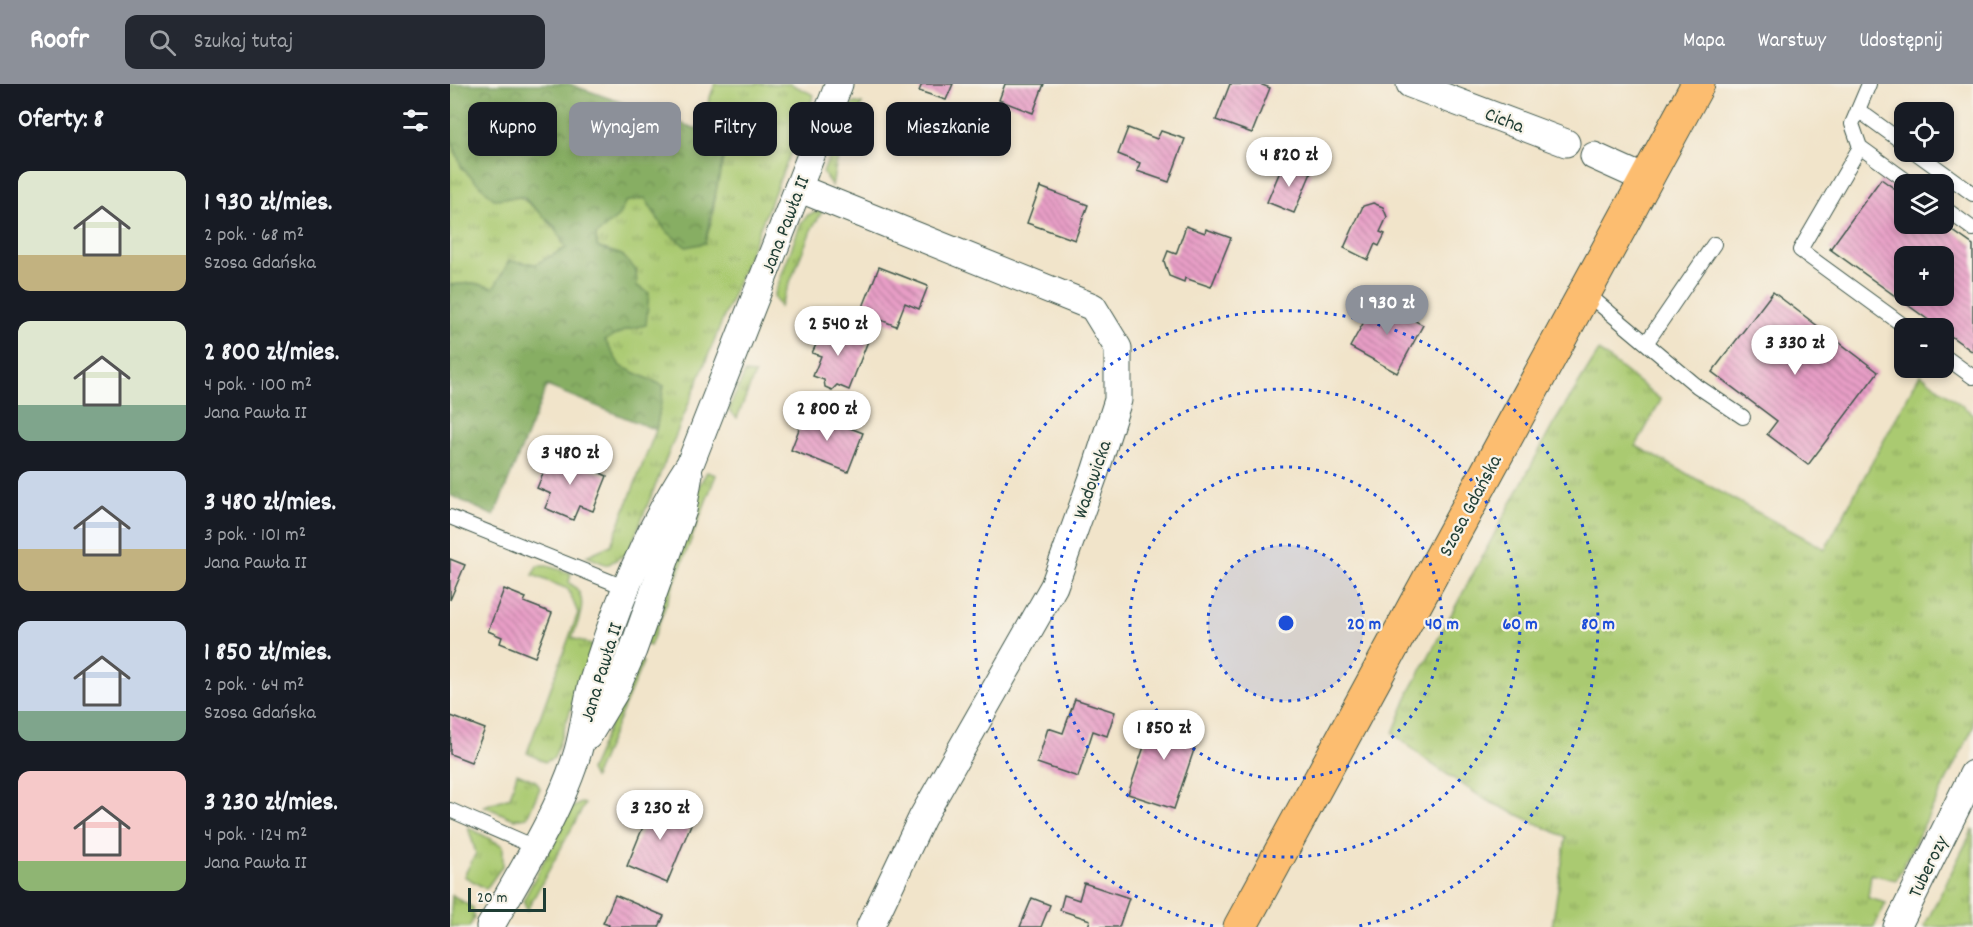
<!DOCTYPE html>
<html lang="pl">
<head>
<meta charset="utf-8">
<style>
  :root { --surface:#171b24; --page:#242831; --text:#f1f3f6; --muted:#9ea1a6; --accent:#8c9099 }
  body { margin:0; font-family:Dekko,sans-serif; background:var(--page); color:var(--text); height:100vh; display:flex; flex-direction:column; font-size:22px; white-space:nowrap }
  * { box-sizing:border-box; margin:0 }
  p { font-size:20px; color:var(--muted) }
  .icon { flex:none; width:33px; height:33px; fill:none; stroke:currentColor; stroke-width:2; stroke-linecap:round; stroke-linejoin:round }
  .map { position:relative; flex:1; overflow:hidden }
  .side { display:flex; flex-direction:column; background:var(--surface); width:450px }
  .side>* { flex:none }
  .guide { position:absolute; left:18px; top:18px; width:570px; height:54px; display:flex; gap:12px }
  .buttons { position:absolute; left:1444px; top:18px; display:grid; gap:12px }
  .buttons a { display:grid; place-items:center; width:60px; height:60px; border-radius:12px; background:var(--surface); box-shadow:0 3px 9px #0003; font-size:30px }
  .scale { position:absolute; left:18px; bottom:15px; width:78px; box-sizing:border-box; padding-left:6px; border:3px solid #1f3d34; border-top:0; font-size:16px; line-height:21px; white-space:nowrap; color:#1f3d34; -webkit-text-stroke:4px #f7f3e8; paint-order:stroke }
  .price { position:absolute; translate:-50% -51px; padding:0 14px; border-radius:21px; background:#fff; color:#222; font-size:20px; line-height:39px; filter:drop-shadow(0 2px 3px #0008) }
  .price::after { content:''; position:absolute; left:50%; top:36px; width:18px; height:14px; margin-left:-9px; background:inherit; clip-path:polygon(0 0,100% 0,50% 100%) }
  .price.active { background:var(--accent); color:#fff }
  ul { padding:0; list-style:none }
  li { display:flex; align-items:center; gap:18px; height:150px; padding:0 18px }
  li span { display:grid; place-items:center; flex:none; width:168px; height:120px; border-radius:12px; color:#555 }
  li>.icon { margin-inline-start:auto }
  span .icon { width:72px; height:72px; fill:#fffc; stroke-width:1 }
  li b { font-size:26px }
  h2 { display:flex; justify-content:space-between; align-items:center; height:72px; padding:0 18px; font-size:26px }
  .chip { padding:0 21px; border-radius:12px; background:var(--surface); box-shadow:0 3px 9px #0003; font-size:21px; line-height:54px }
  .chip.active { background:var(--accent); color:#fff }
  header { display:flex; align-items:center; gap:36px; box-sizing:border-box; height:84px; padding:0 30px; background:var(--accent); color:#fff }
  header strong { font-size:28px }
  nav { display:flex; gap:33px; margin-inline-start:auto; font-size:21px }
  .search { width:420px; height:54px; background:var(--page); display:flex; align-items:center; gap:15px; box-sizing:border-box; padding:0 21px; border-radius:12px; color:var(--muted); font-size:22px }
  main { display:flex; flex:1; min-height:0 }
  .map>svg:first-child { display:block }
  .grass { fill:url(#grass-tufts); stroke:#648452; stroke-width:1.5 }
  .forest { fill:url(#forest-crowns); stroke:#53764c; stroke-width:1.5 }
  .building { fill:url(#building-back-hatch); fill-rule:evenodd }
  .lines { fill:none; stroke-linecap:round; stroke-linejoin:round }
  .service-casing { stroke:#3e564a; stroke-width:16 }
  .minor-casing { stroke:#3e564a; stroke-width:29 }
  .primary-casing { stroke:#3e564a; stroke-width:35 }
  .service { stroke:#fff; stroke-width:14 }
  .minor { stroke:#fff; stroke-width:27 }
  .primary { stroke:#fcbd6f; stroke-width:33 }
  .ring { fill:none; stroke:#1d4ed8; stroke-width:3; stroke-dasharray:3 6 }
  .labels { text-anchor:middle; stroke-width:4.5; stroke-linejoin:round; paint-order:stroke }
  .street-label { font-size:20px; fill:#1f3d34; stroke:#f7f3e8 }
  .centre { fill:#1d4ed8; stroke:#f7f3e8; stroke-width:3 }
  .ring-label { font-size:18px; text-anchor:middle; font-weight:bold; fill:#1d4ed8; stroke:#f7f3e8; stroke-width:4.5; stroke-linejoin:round; paint-order:stroke }
</style>
</head>
<body>
<header>
<strong>Roofr</strong>
<div class="search"><svg class="icon" aria-label="search" viewBox="0 0 24 24"><circle cx="10" cy="10" r="6"/><path d="M15 15l6 6"/></svg>Szukaj tutaj</div>
<nav><a>Mapa</a><a>Warstwy</a><a>Udostępnij</a></nav>
</header>
<main>
<section class="side">
<h2>Oferty: 8<svg class="icon" aria-label="filters" viewBox="0 0 24 24"><path d="M4 7h16M4 17h16"/><circle cx="9" cy="7" r="2"/><circle cx="15" cy="17" r="2"/></svg></h2>
<ul>
<li><span style="background:linear-gradient(#dfe7d0 70%,#c2b280 0)"><svg class="icon" aria-label="home" viewBox="0 0 24 24"><path d="M3 11l9-7 9 7M6 9v11h12V9"/></svg></span><div><b>1 930 zł/mies.</b><p>2 pok. · 68 m²</p><p>Szosa Gdańska</p></div></li>
<li><span style="background:linear-gradient(#dfe7d0 70%,#7fa58c 0)"><svg class="icon" aria-label="home" viewBox="0 0 24 24"><path d="M3 11l9-7 9 7M6 9v11h12V9"/></svg></span><div><b>2 800 zł/mies.</b><p>4 pok. · 100 m²</p><p>Jana Pawła II</p></div></li>
<li><span style="background:linear-gradient(#c9d6e8 65%,#c2b280 0)"><svg class="icon" aria-label="home" viewBox="0 0 24 24"><path d="M3 11l9-7 9 7M6 9v11h12V9"/></svg></span><div><b>3 480 zł/mies.</b><p>3 pok. · 101 m²</p><p>Jana Pawła II</p></div></li>
<li><span style="background:linear-gradient(#c9d6e8 75%,#7fa58c 0)"><svg class="icon" aria-label="home" viewBox="0 0 24 24"><path d="M3 11l9-7 9 7M6 9v11h12V9"/></svg></span><div><b>1 850 zł/mies.</b><p>2 pok. · 64 m²</p><p>Szosa Gdańska</p></div></li>
<li><span style="background:linear-gradient(#f6c9c9 75%,#8fb573 0)"><svg class="icon" aria-label="home" viewBox="0 0 24 24"><path d="M3 11l9-7 9 7M6 9v11h12V9"/></svg></span><div><b>3 230 zł/mies.</b><p>4 pok. · 124 m²</p><p>Jana Pawła II</p></div></li>
</ul>
</section>
<div class="map">
<svg width="1523" height="843" viewBox="0 0 1523 843">
  <defs>
    <pattern id="grass-tufts" width="24" height="20" patternUnits="userSpaceOnUse" patternTransform="scale(1.5)"><rect width="24" height="20" fill="#aaca71"/><path d="M3 7l-1-3M5 7V3M7 7l1-3M15 17l-1-3M17 17v-4M19 17l1-3" fill="none" stroke="#8aa55e"/></pattern>
    <pattern id="forest-crowns" width="20" height="18" patternUnits="userSpaceOnUse" patternTransform="scale(1.5)"><rect width="20" height="18" fill="#87ae63"/><path d="M2 6a3 3 0 1 1 6 0M12 15a3 3 0 1 1 6 0" fill="none" stroke="#6e8f52"/></pattern>
    <pattern id="building-back-hatch" width="6" height="6" patternUnits="userSpaceOnUse" patternTransform="scale(1.5)"><rect width="6" height="6" fill="#e89ec6"/><path d="M-1 5l2 2M0 0l6 6M5-1l2 2" fill="none" stroke="#bb82a2"/></pattern>
  </defs>
  <rect width="100%" height="100%" fill="#f7f3e8"/>
  <filter id="ink" filterUnits="userSpaceOnUse"><feTurbulence type="fractalNoise" baseFrequency=".0167" numOctaves="2"/><feDisplacementMap in="SourceGraphic" scale="12" xChannelSelector="R" yChannelSelector="G"/><feConvolveMatrix kernelMatrix="1 2 1 2 8 2 1 2 1" color-interpolation-filters="sRGB"/></filter>
  <filter id="wash" filterUnits="userSpaceOnUse"><feTurbulence type="fractalNoise" baseFrequency=".008" numOctaves="4" result="noise"/><feDisplacementMap in="SourceGraphic" scale="24" xChannelSelector="R" yChannelSelector="G"/><feGaussianBlur stdDeviation="1.35" result="paint"/><feColorMatrix in="noise" values="0 0 0 0 0 0 0 0 0 0 0 0 0 0 0 0 0 1.4 0 .05"/><feComposite in="paint" operator="in"/></filter>
  <g filter="url(#wash)">
    <rect width="100%" height="100%" fill="#f1e4ca"/>
    <g class="grass">
      <polygon points="265,0 341,0 364,11 178,469 157,481 136,472 161,461 206,346 214,302 170,282 154,256 176,246 195,241 187,202 172,171 147,163 146,151 175,117 195,114 215,146 255,159 262,135 274,48 253,32"/>
      <polygon points="405,19 412,20 386,81 382,102 373,89 399,23"/>
      <path d="M 0,52 L 12,84 C 56,105 93,118 116,164 L 86,180 L 59,177 L 44,204 L 23,199 L 0,201 Z"/>
      <polygon points="374,125 362,144 330,223 324,212 350,141 358,131"/>
      <polygon points="1149,267 1211,316 1186,362 1375,465 1470,290 1523,330 1523,644 1446,796 1421,790 1418,814 1436,819 1424,843 1102,843 1116,753 1036,716 980,679 943,649 960,607 1103,341"/>
      <polygon points="295,289 305,290 287,334 278,326"/>
      <polygon points="257,388 266,391 200,562 195,560 250,400"/>
      <path d="M 87,482 L 97,482 L 121,489 L 119,499 C 141,511 129,536 122,554 L 143,561 L 104,674 L 95,678 L 77,669 L 128,529 L 118,505 L 83,491 Z"/>
      <polygon points="189,576 193,578 144,694 140,686"/>
      <polygon points="67,689 86,697 90,704 77,733 64,735 34,722 60,713"/>
      <polygon points="131,719 135,720 77,826 73,817 121,724"/>
      <polygon points="18,743 53,762 53,781 36,805 14,792 26,769"/>
      <polygon points="1523,745 1523,843 1474,843"/>
      <polygon points="2,811 23,824 24,834 19,843 0,843"/>
    </g>
    <polygon class="forest" points="0,0 119,0 247,45 253,32 274,48 274,70 255,159 236,163 215,146 195,114 175,118 170,131 146,151 147,163 172,171 186,186 187,202 199,209 196,241 176,246 155,256 170,282 214,302 206,346 97,302 44,432 0,411 0,201 23,199 44,204 59,177 86,180 116,164 105,143 73,113 44,115 12,84 0,52"/>
    <g id="blocks">
      <g class="building">
        <polygon points="472,0 503,0 496,16 469,7"/>
        <polygon points="555,0 594,0 583,29 549,16"/>
        <polygon points="780,0 810,0 820,4 802,49 766,36"/>
        <polygon points="678,44 707,55 711,47 735,55 719,98 687,87 690,79 668,70"/>
        <polygon points="834,78 861,89 844,129 817,118"/>
        <path d="M 1431,95 L 1455,112 L 1455,140 L 1493,140 L 1523,161 L 1523,268 L 1380,165 ZM 1455,172 L 1494,172 L 1494,212 L 1455,212 Z"/>
        <polygon points="590,103 638,121 625,156 577,139"/>
        <polygon points="923,119 933,123 937,133 930,148 935,150 929,162 925,160 918,176 894,164 913,122"/>
        <polygon points="736,142 755,149 756,145 781,154 761,203 735,194 734,198 719,192 714,177 718,167 726,170"/>
        <polygon points="429,183 478,202 469,225 455,219 446,242 411,228"/>
        <polygon points="1323,208 1428,288 1358,381 1317,350 1327,337 1262,288"/>
        <polygon points="926,216 973,241 947,289 900,263"/>
        <polygon points="376,240 418,257 399,306 387,301 382,306 375,303 374,296 363,292 371,272 362,269"/>
        <polygon points="356,327 413,349 398,388 341,366"/>
        <polygon points="102,368 157,392 143,427 129,422 123,436 95,424 101,410 87,404"/>
        <polygon points="0,475 15,481 0,516"/>
        <polygon points="54,505 76,514 74,518 102,529 85,573 50,559 52,553 38,547"/>
        <polygon points="625,615 665,628 657,652 643,647 628,693 587,679 598,644 613,649"/>
        <polygon points="705,630 751,645 724,725 678,710"/>
        <polygon points="1,632 35,645 21,678 0,670"/>
        <polygon points="204,716 244,733 217,799 177,782"/>
        <polygon points="634,799 679,814 669,843 638,843 640,836 610,826 614,811 629,816"/>
        <polygon points="165,811 214,832 209,843 158,843 159,841 153,839"/>
        <polygon points="582,814 600,821 591,843 570,843"/>
      </g>
    </g>
  </g>
  <g filter="url(#ink)">
    <use href="#blocks" fill-opacity="0" stroke="#3e564a" stroke-width="1.5"/>
    <g class="lines">
      <defs>
        <g id="service">
          <polyline points="1419,0 1402,40 1410,63 1461,100"/>
          <polyline points="1408,26 1455,60"/>
          <polyline points="1410,63 1350,166 1457,244"/>
          <polyline points="1465,68 1523,110"/>
          <polyline points="1494,124 1523,145"/>
          <polyline points="1135,208 1247,302 1293,333"/>
          <polyline points="1197,258 1264,160"/>
          <polyline points="1494,272 1523,293"/>
          <polyline points="0,433 179,505"/>
          <polyline points="0,726 85,763"/>
        </g>
        <g id="minor">
          <polyline points="960,0 1116,59"/>
          <polyline points="1144,72 1195,95"/>
          <polyline points="348,104 643,223 668,264 668,316 645,388 604,502 472,734 420,843"/>
          <polyline points="138,652 164,609 183,566 233,426 239,390"/>
          <path d="M 40,843 C 70,790 111,726 128,667 C 134,646 136,622 142,600 C 165,524 196,447 240,380 L 389,0"/>
          <polyline points="1447,843 1523,690"/>
        </g>
        <polyline id="primary" points="790,843 1248,0"/>
      </defs>
      <use href="#service" class="service-casing"/>
      <use href="#minor" class="minor-casing"/>
      <use href="#primary" class="primary-casing"/>
      <use href="#service" class="service"/>
      <use href="#minor" class="minor"/>
      <use href="#primary" class="primary"/>
    </g>
  </g>
  <circle cx="836" cy="539" r="78" fill="#1d4ed8" fill-opacity=".12"/>
  <g class="ring">
    <circle cx="836" cy="539" r="78"/>
    <circle cx="836" cy="539" r="156"/>
    <circle cx="836" cy="539" r="234"/>
    <path d="M763 842A312 312 0 1 1 909 842"/>
  </g>
  <g class="labels">
    <g class="street-label">
      <text transform="translate(1055 35) rotate(21)" y="7">Cicha</text>
      <text transform="translate(334 140) rotate(-69)" y="7">Jana Pawła II</text>
      <text transform="translate(641 395) rotate(-71)" y="7">Wadowicka</text>
      <text transform="translate(1019 421) rotate(-62)" y="7">Szosa Gdańska</text>
      <text transform="translate(150 588) rotate(-73)" y="7">Jana Pawła II</text>
      <text transform="translate(1477 782) rotate(-64)" y="7">Tuberozy</text>
    </g>
  </g>
  <circle cx="836" cy="539" r="9" class="centre"/>
  <g class="ring-label">
    <text x="914" y="545">20 m</text>
    <text x="992" y="545">40 m</text>
    <text x="1070" y="545">60 m</text>
    <text x="1148" y="545">80 m</text>
  </g>
</svg>
<div class="buttons">
<a><svg class="icon" aria-label="locate" viewBox="0 0 24 24"><circle cx="12" cy="12" r="6"/><path d="M12 2v4M12 18v4M2 12h4M18 12h4"/></svg></a>
<a><svg class="icon" aria-label="layers" viewBox="0 0 24 24"><path d="M12 4l9 5-9 5-9-5zM3 14l9 5 9-5"/></svg></a>
<a>+</a>
<a>−</a>
</div>
<div class="scale">20 m</div>
<b class="price" style="left:839px;top:104px">4 820 zł</b>
<b class="price active" style="left:937px;top:252px">1 930 zł</b>
<b class="price" style="left:388px;top:273px">2 540 zł</b>
<b class="price" style="left:1345px;top:292px">3 330 zł</b>
<b class="price" style="left:377px;top:358px">2 800 zł</b>
<b class="price" style="left:120px;top:402px">3 480 zł</b>
<b class="price" style="left:714px;top:677px">1 850 zł</b>
<b class="price" style="left:210px;top:757px">3 230 zł</b>
<div class="guide">
<a class="chip">Kupno</a>
<a class="chip active">Wynajem</a>
<a class="chip">Filtry</a>
<a class="chip">Nowe</a>
<a class="chip">Mieszkanie</a>
</div>
</div>
</main>
</body>
</html>
